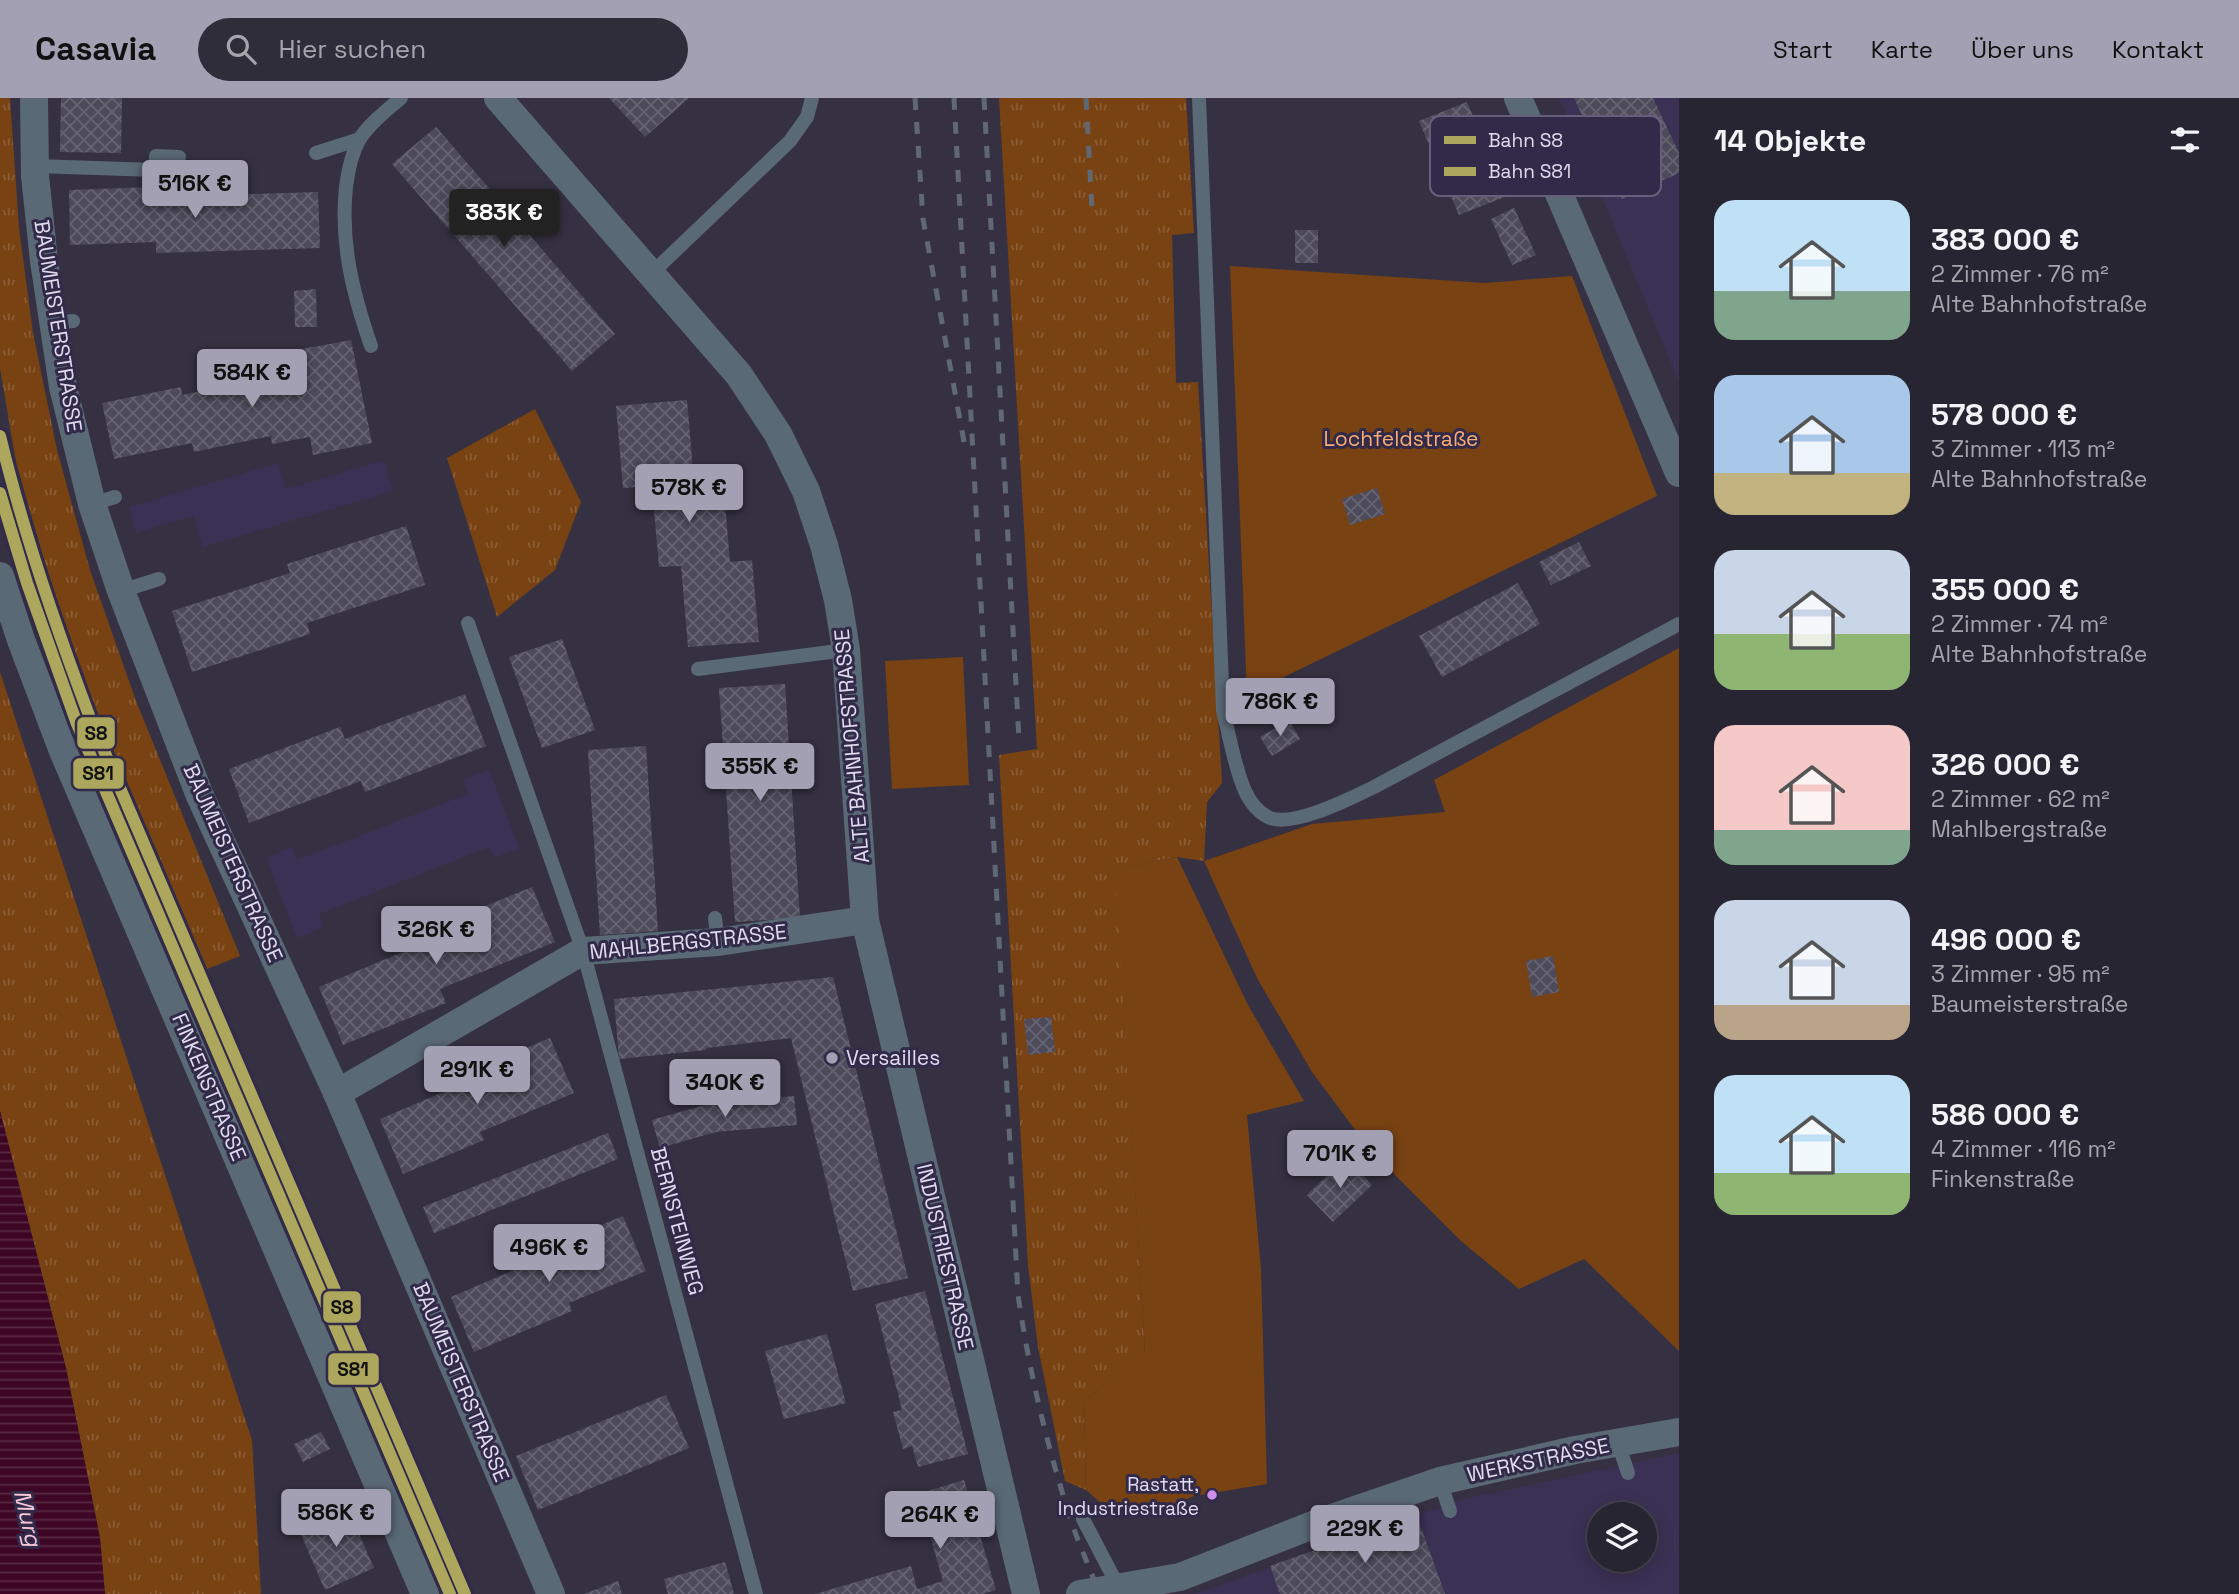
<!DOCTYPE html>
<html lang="de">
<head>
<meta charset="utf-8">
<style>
  :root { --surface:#282532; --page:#302d3a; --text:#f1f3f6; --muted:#a5a5ac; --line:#44424d; --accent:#a4a0b3 }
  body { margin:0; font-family:"Space Grotesk",sans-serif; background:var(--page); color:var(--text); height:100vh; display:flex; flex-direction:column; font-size:26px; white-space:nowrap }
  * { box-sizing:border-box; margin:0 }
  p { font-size:23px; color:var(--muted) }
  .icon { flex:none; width:38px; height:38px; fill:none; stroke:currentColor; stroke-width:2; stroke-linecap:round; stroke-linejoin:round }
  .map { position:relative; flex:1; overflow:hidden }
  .sheet { display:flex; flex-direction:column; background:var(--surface); width:560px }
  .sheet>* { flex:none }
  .controls { position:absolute; left:1587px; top:1404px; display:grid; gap:14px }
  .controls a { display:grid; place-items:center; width:70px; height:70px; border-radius:50%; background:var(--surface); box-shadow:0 4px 18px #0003,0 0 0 2px var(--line); font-size:35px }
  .price { position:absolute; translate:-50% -60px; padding:0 16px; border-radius:7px; background:var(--accent); color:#111; font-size:23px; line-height:46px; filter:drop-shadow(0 2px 4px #0008) }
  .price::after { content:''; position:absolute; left:50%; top:42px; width:21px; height:16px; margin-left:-10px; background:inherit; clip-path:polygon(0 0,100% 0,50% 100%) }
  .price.current { background:#222; color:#fff }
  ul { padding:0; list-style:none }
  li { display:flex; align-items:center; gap:21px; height:175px; padding:0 35px }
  li span { display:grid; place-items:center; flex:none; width:196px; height:140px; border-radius:21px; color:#555 }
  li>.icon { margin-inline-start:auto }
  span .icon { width:84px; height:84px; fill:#fffc; stroke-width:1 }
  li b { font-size:30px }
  h2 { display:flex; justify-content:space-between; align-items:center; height:84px; padding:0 35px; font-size:30px }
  header { display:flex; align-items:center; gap:42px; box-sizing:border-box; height:98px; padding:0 35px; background:var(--accent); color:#111 }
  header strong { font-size:33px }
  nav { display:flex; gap:38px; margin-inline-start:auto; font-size:24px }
  .search { width:490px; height:63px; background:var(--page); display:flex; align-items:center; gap:18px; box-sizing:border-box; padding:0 24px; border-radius:38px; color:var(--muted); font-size:26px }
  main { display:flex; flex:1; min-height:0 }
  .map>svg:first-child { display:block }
  .built { fill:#3b3154; fill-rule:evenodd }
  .grass { fill:url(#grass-tufts) }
  .garden { fill:#794212 }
  .water { fill:url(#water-rules) }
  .building { fill:url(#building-cross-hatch) }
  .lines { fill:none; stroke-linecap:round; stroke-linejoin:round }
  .service { stroke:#5a6976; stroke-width:14 }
  .minor { stroke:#5a6976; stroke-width:28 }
  .rail { stroke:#5f6874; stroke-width:5; stroke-dasharray:12 12; stroke-linecap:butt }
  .rail-1-casing { stroke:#322a49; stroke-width:18 }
  .rail-2-casing { stroke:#322a49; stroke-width:18 }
  .rail-1 { stroke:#ada75e; stroke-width:12 }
  .rail-2 { stroke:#ada75e; stroke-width:12 }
  .poi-dot { fill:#a4a0b3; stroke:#322a49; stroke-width:2.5 }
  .bus-dot { fill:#ce8fe9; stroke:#322a49; stroke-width:2.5 }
  .labels { text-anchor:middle; stroke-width:6; stroke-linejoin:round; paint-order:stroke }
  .bus-label { font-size:19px; fill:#e0dcf0; stroke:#322a49; text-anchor:end }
  .street-label { font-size:21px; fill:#e0dcf0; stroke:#322a49 }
  .park-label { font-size:21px; fill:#fbac73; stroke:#322a49 }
  .poi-label { font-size:21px; fill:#e0dcf0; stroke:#322a49; text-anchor:start }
  .water-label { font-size:23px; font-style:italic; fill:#f9c8d9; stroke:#322a49 }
  .key { fill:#322a49; stroke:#665f7b; stroke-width:2 }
  .key-label { font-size:19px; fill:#e0dcf0 }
  .line-badge { stroke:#322a49; stroke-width:2.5 }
  .pale-badge-label { font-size:19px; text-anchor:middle; font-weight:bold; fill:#111 }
</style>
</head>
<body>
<header>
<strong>Casavia</strong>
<div class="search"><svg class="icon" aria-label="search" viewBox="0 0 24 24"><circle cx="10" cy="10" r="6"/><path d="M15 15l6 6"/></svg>Hier suchen</div>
<nav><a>Start</a><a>Karte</a><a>Über uns</a><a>Kontakt</a></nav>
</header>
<main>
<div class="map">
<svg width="1679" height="1496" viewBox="0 0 1679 1496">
  <defs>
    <pattern id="grass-tufts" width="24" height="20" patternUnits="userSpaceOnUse" patternTransform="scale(1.75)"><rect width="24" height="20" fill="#794212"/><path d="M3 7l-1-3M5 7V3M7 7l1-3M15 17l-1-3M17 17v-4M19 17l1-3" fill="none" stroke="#8c5d35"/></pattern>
    <pattern id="water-rules" width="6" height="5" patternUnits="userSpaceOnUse" patternTransform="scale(1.75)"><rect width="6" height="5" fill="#3d0624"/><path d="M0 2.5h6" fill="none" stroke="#592a44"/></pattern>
    <pattern id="building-cross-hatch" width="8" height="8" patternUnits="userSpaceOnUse" patternTransform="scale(1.75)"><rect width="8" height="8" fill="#4d4b5a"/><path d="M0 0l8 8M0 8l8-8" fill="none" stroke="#666472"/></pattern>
  </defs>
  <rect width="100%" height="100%" fill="#363142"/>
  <g class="built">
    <polygon points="1559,0 1679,0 1679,284 1612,123"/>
    <polygon points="384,362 393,393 203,449 194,418 136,435 129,409 278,365 286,391"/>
    <polygon points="489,672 519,750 494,760 489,749 319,816 323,830 297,840 266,759 292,749 297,762 468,696 463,682"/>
    <path d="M 1679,1355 L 1679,1496 L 1195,1496 L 1464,1401 ZM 1600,1416 L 1645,1416 L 1645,1461 L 1600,1461 Z"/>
  </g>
  <g class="grass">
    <polygon points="0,0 10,0 19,130 33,235 57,352 90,472 136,603 240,858 207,871 97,615 51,486 16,364 0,270"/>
    <polygon points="999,0 1186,0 1194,135 1172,137 1176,285 1198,284 1222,685 1207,704 1204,763 1177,759 1116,771 1145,1255 1084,1303 1086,1392 1065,1383 1038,1249 1028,1167 999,657 1037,651"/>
    <polygon points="535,311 581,404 555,472 497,519 447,360"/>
    <polygon points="0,574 252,1342 261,1496 105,1496 100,1440 66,1270 0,1013"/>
  </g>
  <g class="garden">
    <polygon points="1230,168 1485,185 1572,178 1657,398 1247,597"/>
    <polygon points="1679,550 1679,1253 1584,1161 1519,1191 1461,1143 1371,1053 1312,974 1257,880 1204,763 1312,726 1445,714 1434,682"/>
    <polygon points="963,559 969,687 892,691 885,563"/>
    <polygon points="1177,759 1248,907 1304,1003 1247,1017 1261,1171 1267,1386 1194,1398 1149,1417 1115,1417 1086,1392 1084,1303 1145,1254 1115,771"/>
  </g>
  <polygon class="water" points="0,1013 66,1270 100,1440 105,1496 0,1496"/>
  <g class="building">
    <polygon points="61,0 122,0 121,55 60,54"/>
    <polygon points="609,0 689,0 645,39"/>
    <polygon points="1574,0 1653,0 1679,55 1679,75 1622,101"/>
    <polygon points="1467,4 1507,98 1459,117 1419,23"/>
    <polygon points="436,29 615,236 572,273 392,66"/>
    <polygon points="154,89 154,99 318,94 320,150 156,155 156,144 70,147 69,92"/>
    <polygon points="1514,110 1536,157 1512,167 1491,121"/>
    <rect x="1295" y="132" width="23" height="33"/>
    <polygon points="316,191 317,229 295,229 294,193"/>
    <polygon points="351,242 372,345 313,357 310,339 272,346 271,338 194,354 192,345 114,361 102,305 181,289 182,297 259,282 257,272 295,264 292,253"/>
    <polygon points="687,302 694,384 723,382 730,464 752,462 759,544 688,549 681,468 659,469 652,388 623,390 616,308"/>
    <polygon points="1377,390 1385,416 1350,427 1342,401"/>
    <polygon points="406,428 425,487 307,525 310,536 192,574 172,513 290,475 287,466"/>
    <polygon points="1579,444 1591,468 1551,487 1539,464"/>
    <polygon points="1518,485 1540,526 1442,579 1419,538"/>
    <polygon points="562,541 595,632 542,650 509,559"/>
    <polygon points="785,586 800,820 735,824 719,590"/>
    <polygon points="465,596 486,648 365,694 361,683 249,725 229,671 340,629 345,641"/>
    <polygon points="1289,622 1300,641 1272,658 1260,639"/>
    <polygon points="646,648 658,833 600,837 588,652"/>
    <polygon points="532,789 555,844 440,891 446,905 343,947 319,889 422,846 417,836"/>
    <polygon points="1553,858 1559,894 1532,899 1526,863"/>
    <polygon points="833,879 908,1180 853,1193 791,940 706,950 706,952 619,961 614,901"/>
    <polygon points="1051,919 1055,954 1028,957 1024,921"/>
    <polygon points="550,940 574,995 480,1034 484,1042 403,1076 380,1021 460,987 457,979"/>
    <polygon points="794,998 797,1027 716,1034 660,1050 652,1022 708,1006"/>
    <polygon points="608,1035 618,1061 434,1135 423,1109"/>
    <polygon points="1346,1059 1372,1087 1333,1124 1307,1097"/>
    <polygon points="623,1118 646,1173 569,1205 572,1213 474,1254 451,1199 549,1157 546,1149"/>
    <polygon points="925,1193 968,1356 918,1369 912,1348 903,1351 893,1314 902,1312 875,1206"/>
    <polygon points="827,1236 846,1305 784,1321 765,1253"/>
    <polygon points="666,1297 689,1350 538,1412 516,1358"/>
    <polygon points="321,1334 330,1351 303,1364 294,1346"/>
    <polygon points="964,1382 996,1492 982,1496 815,1496 911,1468 917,1491 943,1483 918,1396"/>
    <polygon points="348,1411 374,1470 325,1492 299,1432"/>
    <polygon points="1416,1416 1445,1496 1280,1496 1270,1468"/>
    <polygon points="725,1464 734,1496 668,1496 664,1481"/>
    <polygon points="618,1483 622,1496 584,1496"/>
  </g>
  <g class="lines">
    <g class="service">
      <path d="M 1199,0 L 1223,613 C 1230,639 1234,668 1245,693 C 1250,704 1259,715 1270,720 C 1295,729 1351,700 1374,689 L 1679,526"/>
      <polyline points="316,55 360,41"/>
      <polyline points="35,68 155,72 156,58 179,59"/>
      <polyline points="652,175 790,43 807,19 812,0"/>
      <polyline points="54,225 73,223"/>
      <path d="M 371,248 C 353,196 340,145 346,89 C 348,73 351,57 359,42 C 369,26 387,12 401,0"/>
      <polyline points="92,406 115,399"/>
      <polyline points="121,493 159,481"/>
      <polyline points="468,525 583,853 756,1496"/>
      <polyline points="698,571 846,552"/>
      <polyline points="715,820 718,844"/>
      <polyline points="1618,1345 1628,1375"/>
      <polyline points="1440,1383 1450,1413"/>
      <polyline points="1083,1421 1119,1490"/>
    </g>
    <g class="minor">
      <polyline points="34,0 35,78 44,163 63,289 92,406 121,493 200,698 337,995 551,1496"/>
      <polyline points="498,0 739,277 778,336 806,393 824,447 838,502 846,552 865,822 1026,1496"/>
      <polyline points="1518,0 1679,375"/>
      <polyline points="0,478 21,542 63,653 425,1496"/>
      <polyline points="337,995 583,853 718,844 865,822"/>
      <polyline points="1080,1496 1180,1479 1323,1423 1440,1383 1575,1352 1679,1334"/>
    </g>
    <g class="rail">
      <polyline points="915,0 923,121 965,349"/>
      <path d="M 954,0 L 1018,1197 C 1029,1272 1046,1344 1069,1416 C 1077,1443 1090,1469 1099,1496"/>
      <polyline points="984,0 1019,642"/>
      <polyline points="1086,0 1092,111"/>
    </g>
    <defs>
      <path id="rail-1" d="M 0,338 C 23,434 55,527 90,620 L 465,1496"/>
      <polyline id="rail-2" points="0,395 27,485 77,626 450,1496"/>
    </defs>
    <use href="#rail-1" class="rail-1-casing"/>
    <use href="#rail-2" class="rail-2-casing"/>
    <use href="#rail-1" class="rail-1"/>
    <use href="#rail-2" class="rail-2"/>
  </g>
  <circle class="poi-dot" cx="832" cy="960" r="7"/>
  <circle class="bus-dot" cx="1212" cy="1397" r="6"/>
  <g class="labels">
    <g class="bus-label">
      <text x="1199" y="1393">Rastatt,<tspan x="1199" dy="24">Industriestraße</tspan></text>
    </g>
    <g class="street-label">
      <text transform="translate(58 228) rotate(81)" y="7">BAUMEISTERSTRASSE</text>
      <text transform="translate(852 648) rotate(-95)" y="7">ALTE BAHNHOFSTRASSE</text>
      <text transform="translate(233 765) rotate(66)" y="7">BAUMEISTERSTRASSE</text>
      <text transform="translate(688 844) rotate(-6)" y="7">MAHLBERGSTRASSE</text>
      <text transform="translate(209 989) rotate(67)" y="7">FINKENSTRASSE</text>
      <text transform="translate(677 1123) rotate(75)" y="7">BERNSTEINWEG</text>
      <text transform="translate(945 1159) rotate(77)" y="7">INDUSTRIESTRASSE</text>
      <text transform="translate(461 1284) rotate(67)" y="7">BAUMEISTERSTRASSE</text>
      <text transform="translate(1538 1362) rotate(-12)" y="7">WERKSTRASSE</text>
    </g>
    <g class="park-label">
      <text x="1401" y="348">Lochfeldstraße</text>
    </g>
    <g class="poi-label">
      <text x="846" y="967">Versailles</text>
    </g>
    <g class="water-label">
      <text transform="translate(28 1420) rotate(77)" y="8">Murg</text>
    </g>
  </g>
  <rect x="1430" y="18" width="231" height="80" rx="10" class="key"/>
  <rect x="1444" y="38" width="32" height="8" fill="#ada75e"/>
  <rect x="1444" y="69" width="32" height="9" fill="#ada75e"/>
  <g class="key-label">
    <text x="1488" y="49">Bahn S8</text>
    <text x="1488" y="80">Bahn S81</text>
  </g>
  <g class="line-badge">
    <rect x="76" y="618" width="40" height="34" rx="7" fill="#ada75e"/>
    <rect x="72" y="659" width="53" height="33" rx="7" fill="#ada75e"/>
    <rect x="322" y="1192" width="40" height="34" rx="7" fill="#ada75e"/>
    <rect x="327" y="1254" width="53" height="34" rx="7" fill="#ada75e"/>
  </g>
  <g class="pale-badge-label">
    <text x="96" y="642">S8</text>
    <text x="98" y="682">S81</text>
    <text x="342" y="1216">S8</text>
    <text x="353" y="1278">S81</text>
  </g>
</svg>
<div class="controls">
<a><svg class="icon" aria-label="layers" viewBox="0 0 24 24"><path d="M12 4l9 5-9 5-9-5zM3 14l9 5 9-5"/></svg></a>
</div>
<b class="price" style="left:195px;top:122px">516K €</b>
<b class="price current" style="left:504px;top:151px">383K €</b>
<b class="price" style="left:252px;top:311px">584K €</b>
<b class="price" style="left:689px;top:426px">578K €</b>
<b class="price" style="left:1280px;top:640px">786K €</b>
<b class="price" style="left:760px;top:705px">355K €</b>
<b class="price" style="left:436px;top:868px">326K €</b>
<b class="price" style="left:477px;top:1008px">291K €</b>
<b class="price" style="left:725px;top:1021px">340K €</b>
<b class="price" style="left:1340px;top:1092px">701K €</b>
<b class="price" style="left:549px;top:1186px">496K €</b>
<b class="price" style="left:336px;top:1451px">586K €</b>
<b class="price" style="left:940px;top:1453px">264K €</b>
<b class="price" style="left:1365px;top:1467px">229K €</b>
</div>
<section class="sheet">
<h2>14 Objekte<svg class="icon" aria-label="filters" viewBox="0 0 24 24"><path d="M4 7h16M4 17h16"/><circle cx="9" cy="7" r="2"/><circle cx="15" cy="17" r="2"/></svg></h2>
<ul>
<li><span style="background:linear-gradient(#bfe0f5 65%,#7fa58c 0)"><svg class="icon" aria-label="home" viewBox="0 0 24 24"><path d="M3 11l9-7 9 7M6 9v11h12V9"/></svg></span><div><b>383 000 €</b><p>2 Zimmer · 76 m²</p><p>Alte Bahnhofstraße</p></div></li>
<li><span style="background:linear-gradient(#a9c7e8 70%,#c2b280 0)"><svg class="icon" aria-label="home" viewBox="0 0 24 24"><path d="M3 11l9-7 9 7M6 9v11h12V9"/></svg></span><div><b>578 000 €</b><p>3 Zimmer · 113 m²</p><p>Alte Bahnhofstraße</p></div></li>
<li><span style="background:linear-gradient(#c9d6e8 60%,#8fb573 0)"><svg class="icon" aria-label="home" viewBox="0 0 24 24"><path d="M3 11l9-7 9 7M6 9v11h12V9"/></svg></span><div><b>355 000 €</b><p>2 Zimmer · 74 m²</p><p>Alte Bahnhofstraße</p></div></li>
<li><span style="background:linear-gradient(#f6c9c9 75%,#7fa58c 0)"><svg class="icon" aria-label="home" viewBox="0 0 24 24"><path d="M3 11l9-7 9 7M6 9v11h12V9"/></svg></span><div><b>326 000 €</b><p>2 Zimmer · 62 m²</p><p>Mahlbergstraße</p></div></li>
<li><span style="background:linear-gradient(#c9d6e8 75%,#b9a48a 0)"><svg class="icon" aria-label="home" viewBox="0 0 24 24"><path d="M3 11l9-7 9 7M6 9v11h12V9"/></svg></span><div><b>496 000 €</b><p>3 Zimmer · 95 m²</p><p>Baumeisterstraße</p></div></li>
<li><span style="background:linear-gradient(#bfe0f5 70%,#8fb573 0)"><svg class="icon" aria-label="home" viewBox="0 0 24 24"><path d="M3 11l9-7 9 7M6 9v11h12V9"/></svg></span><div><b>586 000 €</b><p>4 Zimmer · 116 m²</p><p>Finkenstraße</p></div></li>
</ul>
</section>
</main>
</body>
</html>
